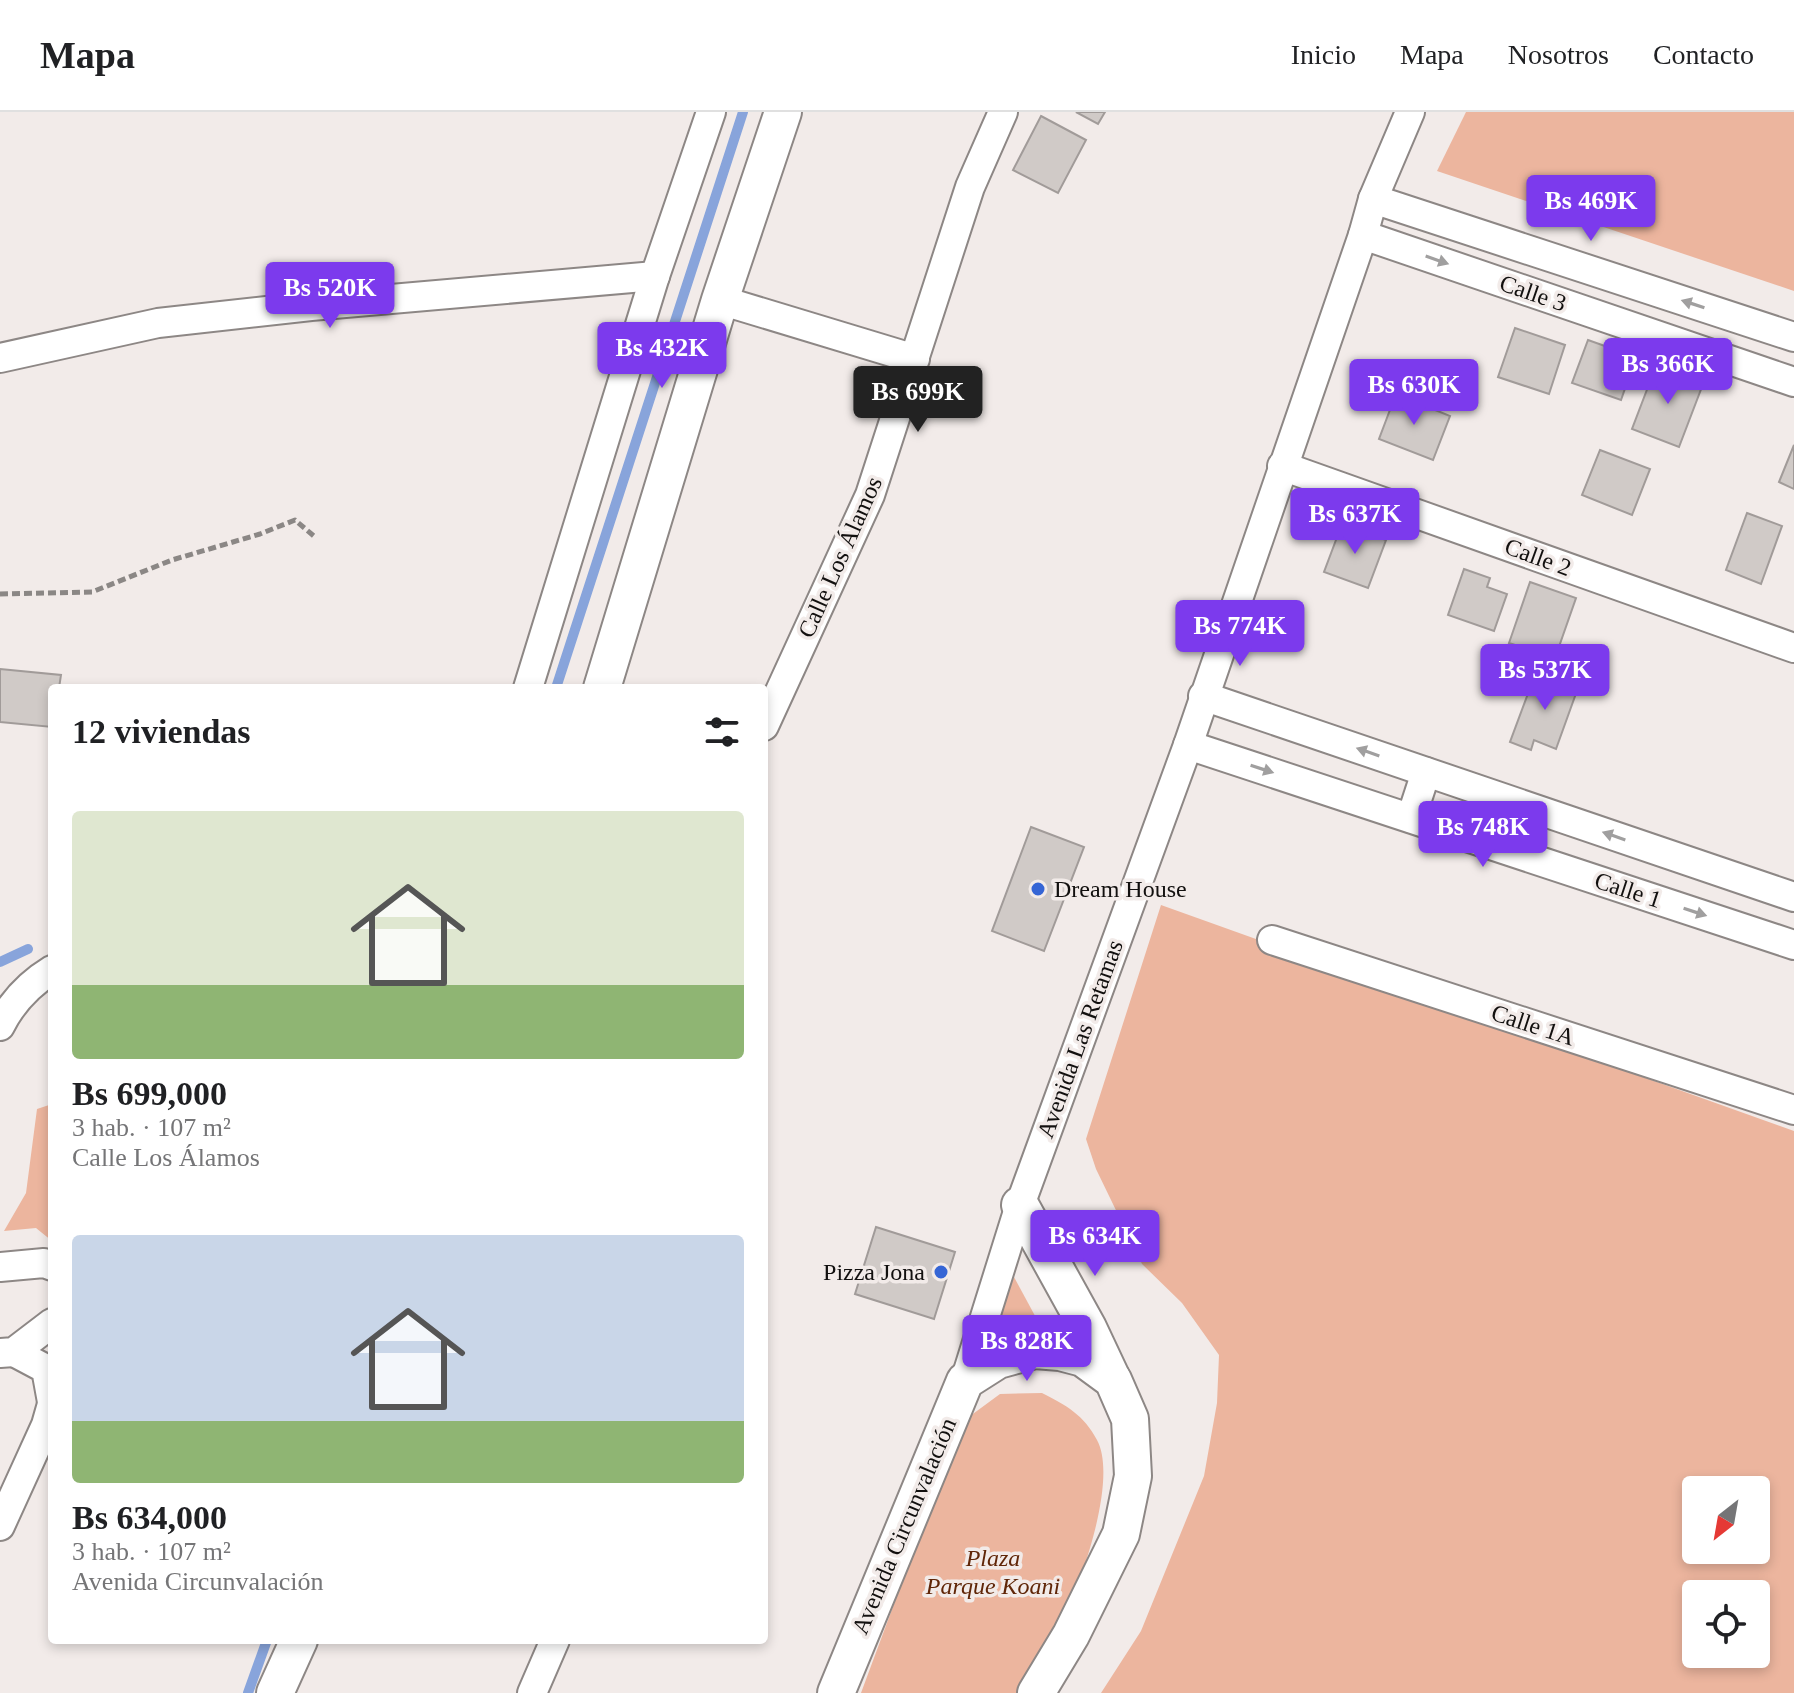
<!DOCTYPE html>
<html lang="es">
<head>
<meta charset="utf-8">
<style>
  :root { --surface:#fff; --page:#f2f2f2; --text:#202124; --muted:#757577; --line:#e0e0e0; --accent:#7c3aed }
  body { margin:0; font-family:Georgia,serif; background:var(--page); color:var(--text); height:100vh; display:flex; flex-direction:column; font-size:30px; white-space:nowrap }
  * { box-sizing:border-box; margin:0 }
  p { font-size:26px; color:var(--muted) }
  .icon { flex:none; width:44px; height:44px; fill:none; stroke:currentColor; stroke-width:2; stroke-linecap:round; stroke-linejoin:round }
  .map { position:relative; flex:1; overflow:hidden }
  .sheet { position:absolute; left:48px; top:572px; width:720px; height:960px; display:flex; flex-direction:column; background:var(--surface); border-radius:8px; box-shadow:0 4px 12px #0003 }
  .sheet>* { flex:none }
  .needle { width:52px; rotate:211deg }
  .buttons { position:absolute; left:1682px; top:1364px; display:grid; gap:16px }
  .buttons a { display:grid; place-items:center; width:88px; height:88px; border-radius:8px; background:var(--surface); box-shadow:0 4px 12px #0003; font-size:40px }
  .price { position:absolute; translate:-50% -68px; padding:0 18px; border-radius:8px; background:var(--accent); color:#fff; font-size:26px; line-height:52px; filter:drop-shadow(0 2px 4px #0008) }
  .price::after { content:''; position:absolute; left:50%; top:48px; width:24px; height:18px; margin-left:-12px; background:inherit; clip-path:polygon(0 0,100% 0,50% 100%) }
  .price.on { background:#222; color:#fff }
  ul { padding:0; list-style:none }
  li { display:grid; align-content:center; gap:16px; height:424px; padding:0 24px }
  li span { display:grid; place-items:center; height:248px; border-radius:8px; color:#555 }
  li>.icon { margin-inline-start:auto }
  span .icon { width:144px; height:144px; fill:#fffc; stroke-width:1 }
  li b { font-size:34px }
  h2 { display:flex; justify-content:space-between; align-items:center; height:96px; padding:0 24px; font-size:34px }
  header { display:flex; align-items:center; gap:48px; box-sizing:border-box; height:112px; padding:0 40px; background:var(--surface); border-bottom:2px solid var(--line) }
  header strong { font-size:38px }
  nav { display:flex; gap:44px; margin-inline-start:auto; font-size:28px }
  .map>svg:first-child { display:block }
  .green { fill:#ecb59e; fill-rule:evenodd }
  .lines { fill:none; stroke-linecap:round; stroke-linejoin:round }
  .stream { stroke:#88a4db; stroke-width:10 }
  .building { fill:#d0cac7; stroke:#a19b99; stroke-width:2 }
  .minor-casing { stroke:#8d8785; stroke-width:32 }
  .tertiary-casing { stroke:#8d8785; stroke-width:40 }
  .path { stroke:#8b8785; stroke-width:5; stroke-dasharray:8 4; stroke-linecap:butt }
  .minor { stroke:#fff; stroke-width:28 }
  .tertiary { stroke:#fff; stroke-width:36 }
  .oneway { fill:#a09f9f }
  .poi-dot { fill:#3565d5; stroke:#f2ebe9; stroke-width:3 }
  .labels { text-anchor:middle; stroke-width:7; stroke-linejoin:round; paint-order:stroke }
  .street-label { font-size:24px; fill:#12100f; stroke:#f2ebe9 }
  .poi-label { font-size:24px; fill:#12100f; stroke:#f2ebe9; text-anchor:start }
  .park-label { font-size:24px; font-style:italic; fill:#602608; stroke:#f2ebe9 }
</style>
</head>
<body>
<header>
<strong>Mapa</strong>
<nav><a>Inicio</a><a>Mapa</a><a>Nosotros</a><a>Contacto</a></nav>
</header>
<div class="map">
<svg width="1794" height="1581" viewBox="0 0 1794 1581">
  <rect width="100%" height="100%" fill="#f2ebe9"/>
  <g class="green">
    <polygon points="1466,0 1794,0 1794,179 1437,59"/>
    <path d="M 1161,793 L 1794,1019 L 1794,1581 L 1101,1581 L 1141,1519 L 1204,1364 L 1217,1291 L 1219,1243 L 1182,1191 L 1142,1152 L 1096,1057 L 1086,1027 ZM 1696,1378 L 1756,1378 L 1756,1438 L 1696,1438 ZM 1696,1482 L 1756,1482 L 1756,1542 L 1696,1542 Z"/>
    <polygon points="52,992 52,1129 36,1116 4,1119 26,1081 37,997"/>
    <polygon points="1014,1165 1053,1237 984,1246"/>
    <path d="M 1042,1281 C 1066,1293 1084,1303 1097,1328 C 1117,1365 1085,1458 1069,1495 C 1056,1525 1036,1553 1020,1581 L 861,1581 L 947,1349 L 966,1307 L 1000,1282 Z"/>
  </g>
  <g class="lines">
    <g class="stream">
      <polyline points="556,576 743,0"/>
      <polyline points="0,850 28,837"/>
      <polyline points="248,1581 267,1528"/>
    </g>
  </g>
  <g class="building">
    <polygon points="1076,0 1105,0 1098,12"/>
    <polygon points="1041,4 1086,28 1058,81 1013,58"/>
    <polygon points="1515,216 1565,233 1549,282 1498,265"/>
    <polygon points="1588,228 1636,245 1621,288 1572,271"/>
    <polygon points="1656,254 1703,272 1679,335 1632,317"/>
    <polygon points="1396,282 1450,304 1433,348 1379,327"/>
    <polygon points="1794,333 1794,377 1779,370"/>
    <polygon points="1600,338 1650,357 1632,403 1582,383"/>
    <polygon points="1747,401 1782,414 1761,472 1726,458"/>
    <polygon points="1342,412 1386,428 1368,476 1324,460"/>
    <polygon points="1464,457 1490,466 1487,475 1507,482 1494,519 1448,503"/>
    <polygon points="1530,470 1576,486 1555,546 1509,531"/>
    <polygon points="0,557 61,563 59,576 52,576 52,615 0,610"/>
    <polygon points="1541,559 1579,573 1556,637 1534,628 1531,638 1510,630 1533,568"/>
    <polygon points="1031,715 1084,735 1044,839 992,819"/>
    <polygon points="876,1115 955,1140 934,1207 855,1182"/>
  </g>
  <g class="lines">
    <defs>
      <g id="minor">
        <polyline points="1373,87 1794,225"/>
        <polyline points="1363,123 1794,270"/>
        <polyline points="720,188 915,247"/>
        <polyline points="0,246 158,211 311,194 655,164"/>
        <polyline points="1282,354 1794,536"/>
        <polyline points="528,576 655,164 711,0"/>
        <polyline points="1203,584 1794,785"/>
        <polyline points="764,614 870,383 970,75 1003,0"/>
        <polyline points="1188,633 1794,833"/>
        <polyline points="1411,706 1426,660"/>
        <polyline points="1272,828 1794,998"/>
        <path d="M 0,914 C 12,890 29,872 52,858"/>
        <polyline points="0,1155 44,1151 52,1154"/>
        <polyline points="14,1240 46,1257 52,1290"/>
        <polyline points="0,1241 14,1240 52,1211"/>
        <polyline points="965,1269 1020,1093 1188,633 1363,123 1373,87 1410,0"/>
        <polyline points="0,1414 46,1313 52,1292"/>
        <polyline points="532,1581 555,1528"/>
      </g>
      <g id="tertiary">
        <polyline points="602,576 720,188 783,0"/>
        <polyline points="1020,1093 1088,1216 1112,1267"/>
        <polyline points="275,1581 299,1528"/>
        <polyline points="836,1581 965,1269 998,1248 1035,1238 1060,1240 1083,1246 1113,1268 1130,1307 1133,1364 1121,1422 1071,1523 1036,1581"/>
      </g>
    </defs>
    <use href="#minor" class="minor-casing"/>
    <use href="#tertiary" class="tertiary-casing"/>
    <polyline class="path" points="0,482 92,480 172,448 260,422 295,408 315,425"/>
    <use href="#minor" class="minor"/>
    <use href="#tertiary" class="tertiary"/>
  </g>
  <defs><path id="oneway-solid" d="M-6-.8H1V-3.2L6.5 0L1 3.2V.8H-6Z" transform="scale(2)"/></defs>
  <g class="oneway">
    <use href="#oneway-solid" transform="translate(1437 148) rotate(19)"/>
    <use href="#oneway-solid" transform="translate(1693 192) rotate(-162)"/>
    <use href="#oneway-solid" transform="translate(1368 640) rotate(-161)"/>
    <use href="#oneway-solid" transform="translate(1262 657) rotate(18)"/>
    <use href="#oneway-solid" transform="translate(1614 724) rotate(-161)"/>
    <use href="#oneway-solid" transform="translate(1695 800) rotate(18)"/>
  </g>
  <g class="poi-dot">
    <circle cx="1038" cy="777" r="8"/>
    <circle cx="941" cy="1160" r="8"/>
  </g>
  <g class="labels">
    <g class="street-label">
      <text transform="translate(1533 181) rotate(19)" y="8">Calle 3</text>
      <text transform="translate(840 445) rotate(-66)" y="8">Calle Los Álamos</text>
      <text transform="translate(1538 445) rotate(20)" y="8">Calle 2</text>
      <text transform="translate(1628 778) rotate(18)" y="8">Calle 1</text>
      <text transform="translate(1533 913) rotate(18)" y="8">Calle 1A</text>
      <text transform="translate(1080 927) rotate(-70)" y="8">Avenida Las Retamas</text>
      <text transform="translate(904 1414) rotate(-67)" y="8">Avenida Circunvalación</text>
    </g>
    <g class="poi-label">
      <text x="1054" y="785">Dream House</text>
      <text x="925" y="1168" text-anchor="end">Pizza Jona</text>
    </g>
    <g class="park-label">
      <text x="993" y="1454">Plaza<tspan x="993" dy="28">Parque Koani</tspan></text>
    </g>
  </g>
</svg>
<div class="buttons">
<a><svg class="needle" viewBox="-14 -14 28 28"><path d="M0-13l5 13h-10z" fill="#e53935"/><path d="M0 13l5-13h-10z" fill="#757577"/></svg></a>
<a><svg class="icon" aria-label="locate" viewBox="0 0 24 24"><circle cx="12" cy="12" r="6"/><path d="M12 2v4M12 18v4M2 12h4M18 12h4"/></svg></a>
</div>
<b class="price" style="left:1591px;top:131px">Bs 469K</b>
<b class="price" style="left:330px;top:218px">Bs 520K</b>
<b class="price" style="left:662px;top:278px">Bs 432K</b>
<b class="price" style="left:1668px;top:294px">Bs 366K</b>
<b class="price" style="left:1414px;top:315px">Bs 630K</b>
<b class="price on" style="left:918px;top:322px">Bs 699K</b>
<b class="price" style="left:1355px;top:444px">Bs 637K</b>
<b class="price" style="left:1240px;top:556px">Bs 774K</b>
<b class="price" style="left:1545px;top:600px">Bs 537K</b>
<b class="price" style="left:1483px;top:757px">Bs 748K</b>
<b class="price" style="left:1095px;top:1166px">Bs 634K</b>
<b class="price" style="left:1027px;top:1271px">Bs 828K</b>
<section class="sheet">
<h2>12 viviendas<svg class="icon" aria-label="filters" viewBox="0 0 24 24"><path d="M4 7h16M4 17h16"/><circle cx="9" cy="7" r="2"/><circle cx="15" cy="17" r="2"/></svg></h2>
<ul>
<li><span style="background:linear-gradient(#dfe7d0 70%,#8fb573 0)"><svg class="icon" aria-label="home" viewBox="0 0 24 24"><path d="M3 11l9-7 9 7M6 9v11h12V9"/></svg></span><div><b>Bs 699,000</b><p>3 hab. · 107 m²</p><p>Calle Los Álamos</p></div></li>
<li><span style="background:linear-gradient(#c9d6e8 75%,#8fb573 0)"><svg class="icon" aria-label="home" viewBox="0 0 24 24"><path d="M3 11l9-7 9 7M6 9v11h12V9"/></svg></span><div><b>Bs 634,000</b><p>3 hab. · 107 m²</p><p>Avenida Circunvalación</p></div></li>
</ul>
</section>
</div>
</body>
</html>
